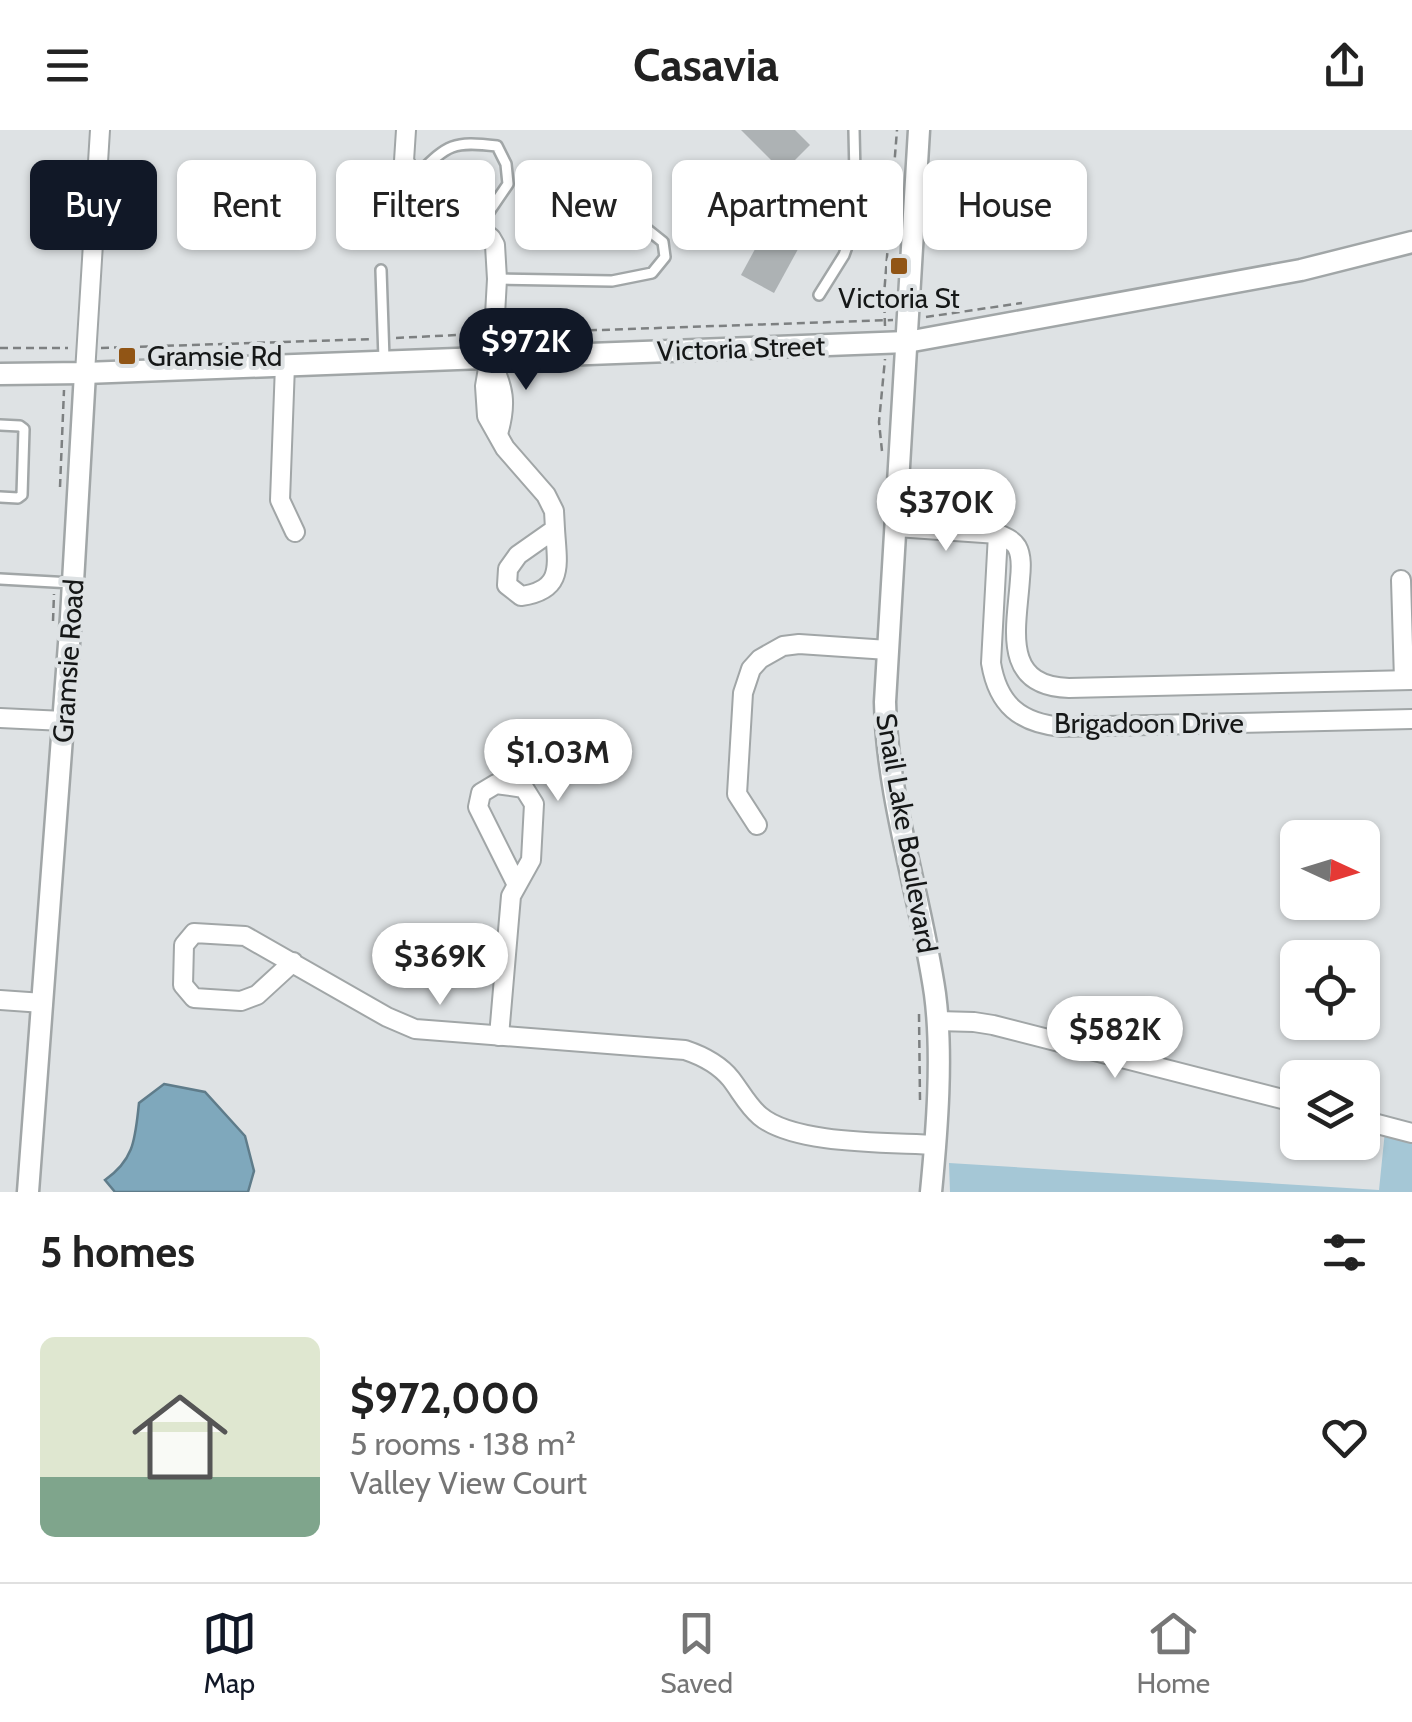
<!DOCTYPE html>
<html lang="en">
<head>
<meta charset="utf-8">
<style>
  :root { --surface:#fff; --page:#f6f6f6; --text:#222; --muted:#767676; --line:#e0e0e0; --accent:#111827 }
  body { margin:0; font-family:Cabin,sans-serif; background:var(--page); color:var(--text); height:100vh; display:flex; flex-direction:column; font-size:38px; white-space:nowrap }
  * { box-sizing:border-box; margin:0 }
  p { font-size:32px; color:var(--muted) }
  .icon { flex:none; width:55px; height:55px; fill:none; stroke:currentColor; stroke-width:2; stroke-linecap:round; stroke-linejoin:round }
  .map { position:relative; height:1062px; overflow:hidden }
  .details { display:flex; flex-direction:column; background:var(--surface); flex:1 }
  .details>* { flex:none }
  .banner { position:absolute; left:30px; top:30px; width:1352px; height:90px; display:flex; gap:20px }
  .needle { width:65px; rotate:94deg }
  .tools { position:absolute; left:1280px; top:690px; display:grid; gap:20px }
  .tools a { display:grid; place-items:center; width:100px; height:100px; border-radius:15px; background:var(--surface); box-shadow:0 2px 8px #0004; font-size:50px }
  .price { position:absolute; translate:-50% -85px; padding:0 22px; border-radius:35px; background:#fff; color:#222; font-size:32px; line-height:65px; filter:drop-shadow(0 2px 5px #0008) }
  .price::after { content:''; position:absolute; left:50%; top:60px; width:30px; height:22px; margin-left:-15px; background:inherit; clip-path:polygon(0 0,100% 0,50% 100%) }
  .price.on { background:var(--accent); color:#fff }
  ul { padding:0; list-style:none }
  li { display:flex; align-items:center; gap:30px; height:250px; padding:0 40px }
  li+li { border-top:2px solid var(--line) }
  li span { display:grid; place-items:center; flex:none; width:280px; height:200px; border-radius:15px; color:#555 }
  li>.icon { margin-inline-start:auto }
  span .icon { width:120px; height:120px; fill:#fffc; stroke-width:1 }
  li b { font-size:42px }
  h2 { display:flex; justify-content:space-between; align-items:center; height:120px; padding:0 40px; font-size:42px }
  .tag { padding:0 35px; border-radius:15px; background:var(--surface); box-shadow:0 2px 8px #0004; font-size:35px; line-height:90px }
  .tag.on { background:var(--accent); color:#fff }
  header { display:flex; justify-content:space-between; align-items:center; height:130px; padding:0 40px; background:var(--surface); font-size:45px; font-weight:800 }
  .dock { display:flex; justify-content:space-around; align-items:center; height:140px; border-top:2px solid var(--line); background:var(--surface); font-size:28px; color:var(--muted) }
  .dock a { display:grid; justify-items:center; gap:5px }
  .dock .on { color:var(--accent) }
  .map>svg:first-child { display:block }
  .green { fill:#a5c7d6 }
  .water { fill:#7fa8bc; stroke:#5f7c8a; stroke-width:2.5 }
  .building { fill:#adb2b4 }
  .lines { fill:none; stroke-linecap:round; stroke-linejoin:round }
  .service-casing { stroke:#a1a6a7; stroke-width:14 }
  .minor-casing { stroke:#a1a6a7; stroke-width:22 }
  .tertiary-casing { stroke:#a1a6a7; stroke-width:25 }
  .path { stroke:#7d8081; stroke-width:2.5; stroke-dasharray:8 5; stroke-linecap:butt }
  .service { stroke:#fff; stroke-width:9 }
  .minor { stroke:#fff; stroke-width:18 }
  .tertiary { stroke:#fff; stroke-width:20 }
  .poi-dot { fill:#915515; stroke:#dee2e4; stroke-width:4 }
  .labels { text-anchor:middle; stroke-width:8; stroke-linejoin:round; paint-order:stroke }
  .poi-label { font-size:28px; fill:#151717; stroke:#dee2e4 }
  .street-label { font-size:28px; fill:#151717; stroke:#dee2e4 }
</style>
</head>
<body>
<header><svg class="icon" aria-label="menu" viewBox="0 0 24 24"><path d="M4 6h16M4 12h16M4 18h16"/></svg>Casavia<svg class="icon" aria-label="share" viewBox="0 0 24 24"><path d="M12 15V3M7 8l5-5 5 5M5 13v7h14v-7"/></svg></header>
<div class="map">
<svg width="1412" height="1062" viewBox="0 0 1412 1062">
  <rect width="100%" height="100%" fill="#dee2e4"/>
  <polygon class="green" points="1385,1001 1412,1008 1412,1062 950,1062 949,1033 1379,1060"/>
  <path class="water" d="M 164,954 L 205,962 L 245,1006 L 254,1041 L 248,1062 L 115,1062 L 105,1050 C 135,1029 135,1008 139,973 Z"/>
  <g class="building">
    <polygon points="741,0 795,0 810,15 783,42"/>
    <polygon points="787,60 820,79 774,163 741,145"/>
  </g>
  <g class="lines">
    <defs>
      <g id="service">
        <path d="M 414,48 C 447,16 450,10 497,16 L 506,34 L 508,54 L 478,98"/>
        <polyline points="808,67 814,53 830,46 855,44"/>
        <polyline points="381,140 384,229"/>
        <polyline points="497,149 612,151 652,143 665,127 663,112 648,100"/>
        <polyline points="819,165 844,125 856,91 854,0"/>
        <polyline points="0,295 20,296 24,299 22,365 18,368 0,367"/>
        <polyline points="0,449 72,453"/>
      </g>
      <g id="minor">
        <path d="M 406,0 L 404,31 L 414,48 L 491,108 L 495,115 L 497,149 L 494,203 L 485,256 L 487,286 L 505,318 L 546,365 L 554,381 L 555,399 L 518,425 L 508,439 L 507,455 L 521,466 C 565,460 557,434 555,399"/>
        <path d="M 490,229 C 504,258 507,273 498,304"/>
        <polyline points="285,235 280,370 295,402"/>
        <polyline points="85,243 100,0"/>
        <path d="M 896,397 L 998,404 C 1005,407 1013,410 1017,417 C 1022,426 1021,439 1020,449 C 1017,496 1000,556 1069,558 L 1412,550"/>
        <path d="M 998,404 L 991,533 C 998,575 1020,593 1062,597 L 1412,589"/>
        <polyline points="1401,450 1404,550"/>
        <polyline points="0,588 64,591"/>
        <polyline points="757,695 737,664 743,563 751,539 760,529 783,516 799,514 888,520"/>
        <path d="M 293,832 L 257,865 L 241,871 L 194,868 L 183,855 L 184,815 L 194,803 L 245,806 L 387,887 L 415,899 L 685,920 C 703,926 719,934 731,949 C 741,962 748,976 760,986 C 794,1015 890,1012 936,1015"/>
        <polyline points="0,870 43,873"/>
        <polyline points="937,891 974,892 993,895 1298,973"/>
        <polyline points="499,906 511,766 531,730 534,674 524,658 496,654 481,663 478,677 517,755"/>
        <polyline points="1362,990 1412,1003"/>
      </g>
      <g id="tertiary">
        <path d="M 919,0 L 885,572 C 887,671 921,767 935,864 C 943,925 937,1001 931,1062"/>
        <polyline points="0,244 85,243 907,212 1301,140 1412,112"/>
        <polyline points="28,1062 71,487 85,243"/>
      </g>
    </defs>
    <use href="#service" class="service-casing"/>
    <use href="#minor" class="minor-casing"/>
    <use href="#tertiary" class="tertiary-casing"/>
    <g class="path">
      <polyline points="926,187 1022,173"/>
      <polyline points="885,196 884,165 897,0"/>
      <polyline points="511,203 893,190"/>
      <polyline points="396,208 478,204"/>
      <polyline points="0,218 68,218"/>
      <polyline points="101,218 373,209"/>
      <polyline points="882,321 879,292 885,229"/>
      <polyline points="60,357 64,260"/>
      <polyline points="53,491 54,464"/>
      <polyline points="919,884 920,971"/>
    </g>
    <use href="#service" class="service"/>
    <use href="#minor" class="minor"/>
    <use href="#tertiary" class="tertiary"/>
  </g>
  <g class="poi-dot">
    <rect x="889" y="126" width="20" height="20" rx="5"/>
    <rect x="117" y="216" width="20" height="20" rx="5"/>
  </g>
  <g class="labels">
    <g class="poi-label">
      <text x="899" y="178">Victoria St</text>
      <text x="147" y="236" text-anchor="start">Gramsie Rd</text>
    </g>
    <g class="street-label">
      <text transform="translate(741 218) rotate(-2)" y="10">Victoria Street</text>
      <text transform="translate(68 531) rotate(-86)" y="10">Gramsie Road</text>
      <text x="1149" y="603">Brigadoon Drive</text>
      <text transform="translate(907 703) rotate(80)" y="10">Snail Lake Boulevard</text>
    </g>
  </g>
</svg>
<div class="tools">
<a><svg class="needle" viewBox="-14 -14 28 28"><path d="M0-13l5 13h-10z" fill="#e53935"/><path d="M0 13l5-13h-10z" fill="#767676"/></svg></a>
<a><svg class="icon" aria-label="locate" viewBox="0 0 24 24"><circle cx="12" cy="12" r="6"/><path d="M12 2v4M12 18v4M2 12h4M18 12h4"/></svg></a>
<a><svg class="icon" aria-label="layers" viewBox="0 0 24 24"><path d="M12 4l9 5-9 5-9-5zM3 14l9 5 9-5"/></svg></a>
</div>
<b class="price on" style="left:526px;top:263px">$972K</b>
<b class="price" style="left:946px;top:424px">$370K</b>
<b class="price" style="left:558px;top:674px">$1.03M</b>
<b class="price" style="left:440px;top:878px">$369K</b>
<b class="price" style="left:1115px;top:951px">$582K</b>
<div class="banner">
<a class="tag on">Buy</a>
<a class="tag">Rent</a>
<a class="tag">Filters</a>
<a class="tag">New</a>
<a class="tag">Apartment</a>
<a class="tag">House</a>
</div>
</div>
<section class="details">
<h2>5 homes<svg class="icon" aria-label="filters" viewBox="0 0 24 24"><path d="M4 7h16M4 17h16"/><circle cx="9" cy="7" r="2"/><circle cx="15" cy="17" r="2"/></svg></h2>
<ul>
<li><span style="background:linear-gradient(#dfe7d0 70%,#7fa58c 0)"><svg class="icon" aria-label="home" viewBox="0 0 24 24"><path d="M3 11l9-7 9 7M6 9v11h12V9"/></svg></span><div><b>$972,000</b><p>5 rooms · 138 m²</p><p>Valley View Court</p></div><svg class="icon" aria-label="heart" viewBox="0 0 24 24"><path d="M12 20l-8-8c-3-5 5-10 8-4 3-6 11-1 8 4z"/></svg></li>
</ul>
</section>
<nav class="dock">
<a class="on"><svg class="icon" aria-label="map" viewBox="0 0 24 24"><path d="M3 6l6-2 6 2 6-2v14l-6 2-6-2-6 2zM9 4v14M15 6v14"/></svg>Map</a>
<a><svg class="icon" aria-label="saved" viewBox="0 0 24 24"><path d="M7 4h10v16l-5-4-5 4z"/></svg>Saved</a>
<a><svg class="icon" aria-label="home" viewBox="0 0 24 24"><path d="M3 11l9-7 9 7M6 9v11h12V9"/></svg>Home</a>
</nav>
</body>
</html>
